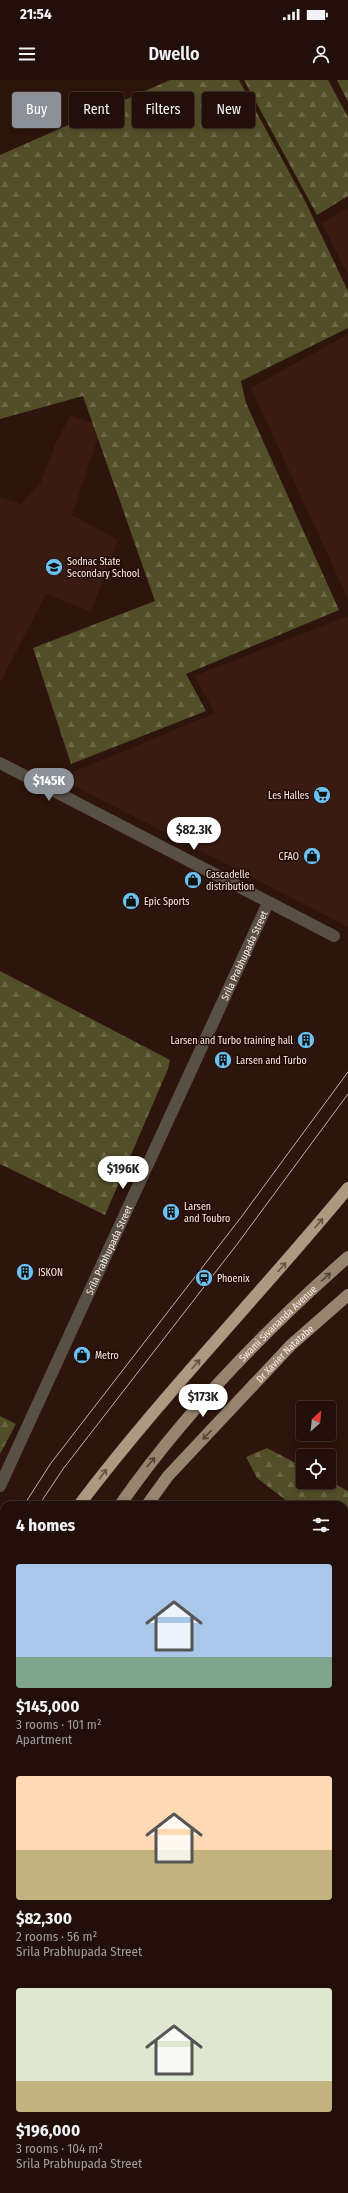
<!DOCTYPE html>
<html lang="en">
<head>
<meta charset="utf-8">
<style>
  :root { --surface:#220f09; --page:#2a1812; --text:#f1f3f6; --muted:#a29c9c; --line:#3f2f2a; --accent:#8c9099 }
  body { margin:0; font-family:"Fira Sans Condensed",sans-serif; background:var(--page); color:var(--text); height:100vh; display:flex; flex-direction:column; font-size:15px; white-space:nowrap }
  * { box-sizing:border-box; margin:0 }
  p { font-size:13px; color:var(--muted) }
  .icon { flex:none; width:22px; height:22px; fill:none; stroke:currentColor; stroke-width:2; stroke-linecap:round; stroke-linejoin:round }
  .map { position:relative; flex:1; overflow:hidden }
  .panel { position:absolute; left:0px; top:1421px; width:348px; height:692px; display:flex; flex-direction:column; background:var(--surface); border-radius:12px 12px 0 0; box-shadow:0 2px 6px #0003,0 0 0 1px var(--line) }
  .panel>* { flex:none }
  .banner { position:absolute; left:12px; top:12px; width:324px; height:36px; display:flex; gap:8px }
  .needle { width:26px; rotate:27deg }
  .buttons { position:absolute; left:296px; top:1321px; display:grid; gap:8px }
  .buttons a { display:grid; place-items:center; width:40px; height:40px; border-radius:4px; background:var(--surface); box-shadow:0 2px 6px #0003,0 0 0 1px var(--line); font-size:20px }
  .price { position:absolute; translate:-50% -34px; padding:0 9px; border-radius:14px; background:#fff; color:#222; font-size:13px; line-height:26px; filter:drop-shadow(0 1px 2px #0008) }
  .price::after { content:''; position:absolute; left:50%; top:24px; width:12px; height:9px; margin-left:-6px; background:inherit; clip-path:polygon(0 0,100% 0,50% 100%) }
  .price.current { background:var(--accent); color:#fff }
  ul { padding:0; list-style:none }
  li { display:grid; align-content:center; gap:8px; height:212px; padding:0 16px }
  li span { display:grid; place-items:center; height:124px; border-radius:4px; color:#555 }
  li>.icon { margin-inline-start:auto }
  span .icon { width:72px; height:72px; fill:#fffc; stroke-width:1 }
  li b { font-size:17px }
  h2 { display:flex; justify-content:space-between; align-items:center; height:48px; padding:0 16px; font-size:17px }
  .tag { padding:0 14px; border-radius:4px; background:var(--surface); box-shadow:0 2px 6px #0003,0 0 0 1px var(--line); font-size:14px; line-height:36px }
  .tag.current { background:var(--accent); color:#fff }
  .status { display:flex; justify-content:space-between; align-items:center; height:28px; padding:0 20px; background:var(--surface); direction:ltr }
  .status svg { height:11px; fill:currentColor }
  header { display:flex; justify-content:space-between; align-items:center; height:52px; padding:0 16px; background:var(--surface); font-size:18px; font-weight:600 }
  .map>svg:first-child { display:block }
  .built { fill:#3a1b11 }
  .grass { fill:url(#grass-dots) }
  .forest { fill:url(#forest-firs) }
  .lines { fill:none; stroke-linecap:round; stroke-linejoin:round }
  .stream { stroke:#71526c; stroke-width:5.5 }
  .minor { stroke:#585046; stroke-width:12 }
  .major { stroke:#96846f; stroke-width:12 }
  .highway { stroke:#ae9880; stroke-width:12 }
  .tram { stroke:#c4afa9; stroke-width:1 }
  .oneway { stroke:#685242 }
  .oneway2 { stroke:#564135 }
  .labels { text-anchor:middle; stroke-width:3; stroke-linejoin:round; paint-order:stroke }
  .poi-label { font-size:10px; fill:#ffece7; stroke:#220b05; text-anchor:start }
  .street-label { font-size:10px; fill:#ffece7; stroke:#220b05 }
</style>
</head>
<body>
<div class="status"><b>21:54</b><svg viewBox="0 0 49 12"><path d="M0 12V9h3v3zM5 12V6h3v6zM10 12V3h3v9zM15 12V0h3v12zM26 1h20v11H26zM47 4h2v5h-2z"/></svg></div>
<header><svg class="icon" aria-label="menu" viewBox="0 0 24 24"><path d="M4 6h16M4 12h16M4 18h16"/></svg>Dwello<svg class="icon" aria-label="person" viewBox="0 0 24 24"><circle cx="12" cy="8" r="4"/><path d="M4 21q1-7 8-7t8 7"/></svg></header>
<div class="map">
<svg width="348" height="2113" viewBox="0 0 348 2113">
  <defs>
    <pattern id="grass-dots" width="8" height="8" patternUnits="userSpaceOnUse"><rect width="8" height="8" fill="#2f2a04"/><path d="M2 2h.1M6 6h.1" fill="none" stroke="#443f1c" stroke-width="1.8" stroke-linecap="round"/></pattern>
    <pattern id="forest-firs" width="22" height="20" patternUnits="userSpaceOnUse"><rect width="22" height="20" fill="#524e28"/><path d="M5 1l3.5 6h-7zM16 11l3.5 6h-7z" fill="#6c6847"/></pattern>
  </defs>
  <rect width="100%" height="100%" fill="#2d140c"/>
  <g class="built">
    <polygon points="348,128 348,195 322,143"/>
    <polygon points="348,254 348,519 251,308"/>
    <polygon points="70,336 102,346 72,435 118,460 91,532 46,514 0,603 0,417 21,424 41,402 55,365"/>
    <polygon points="348,536 348,847 59,698 215,633 194,596"/>
  </g>
  <g class="grass">
    <polygon points="4,1726 4,1795 0,1803 0,1738"/>
    <polygon points="19,2109 72,2109 70,2113 17,2113"/>
    <polygon points="175,2109 228,2109 237,2113 173,2113"/>
  </g>
  <g class="forest">
    <polygon points="170,0 239,0 306,123 348,211 348,248 241,301 246,323 339,530 186,594 206,631 71,684 33,568 155,521 83,316 0,339 0,75"/>
    <polygon points="244,0 328,0 348,37 348,116 317,135"/>
    <polygon points="337,0 348,0 348,22"/>
    <polygon points="0,891 170,980 168,989 105,1135 0,1084"/>
    <polygon points="0,1336 16,1344 0,1374"/>
    <polygon points="267,1368 303,1387 303,1402 329,1401 348,1411 348,1963 344,1964 344,1425 292,1425 257,1398 246,1377"/>
    <polygon points="0,1841 4,1843 4,1886 0,1884"/>
    <polygon points="348,2026 348,2086 344,2085 344,2027 346,2029"/>
  </g>
  <g class="lines">
    <g class="stream">
      <polyline points="344,1919 348,1911"/>
      <polyline points="344,2019 348,2023"/>
    </g>
    <g class="minor">
      <polyline points="0,683 334,856"/>
      <path id="s1" d="M 0,1406 L 268,823"/>
      <polyline points="0,1820 4,1811"/>
      <polyline points="0,2067 4,2069"/>
      <polyline points="99,2109 109,2113"/>
      <polyline points="0,2113 4,2105"/>
    </g>
    <g class="major">
      <path id="s2" d="M 120,1425 C 184,1333 264,1251 348,1177"/>
      <path id="s3" d="M 147,1425 L 168,1396 L 291,1265 L 348,1215"/>
      <polyline points="0,1628 4,1621"/>
      <polyline points="0,1659 4,1652"/>
      <polyline points="0,1722 4,1710"/>
    </g>
    <g class="highway">
      <path d="M 79,1425 C 163,1314 260,1215 348,1108"/>
      <polyline points="0,1551 4,1544"/>
    </g>
    <g class="tram">
      <polyline points="24,1425 51,1383 242,1136 348,992"/>
      <polyline points="39,1425 63,1389 238,1163 348,1014"/>
      <polyline points="0,1468 4,1461"/>
      <polyline points="0,1494 4,1487"/>
    </g>
  </g>
  <defs><path id="oneway-shaft" d="M-6 0H5M1.5-3L5.5 0L1.5 3" fill="none" stroke-width="1.6" stroke-linecap="round" stroke-linejoin="round"/></defs>
  <g class="oneway">
    <use href="#oneway-shaft" transform="translate(319 1143) rotate(-50)"/>
    <use href="#oneway-shaft" transform="translate(282 1187) rotate(-48)"/>
    <use href="#oneway-shaft" transform="translate(196 1284) rotate(-48)"/>
    <use href="#oneway-shaft" transform="translate(103 1394) rotate(-53)"/>
  </g>
  <g class="oneway2">
    <use href="#oneway-shaft" transform="translate(326 1197) rotate(-42)"/>
    <use href="#oneway-shaft" transform="translate(207 1355) rotate(133)"/>
    <use href="#oneway-shaft" transform="translate(151 1382) rotate(-50)"/>
  </g>
  <defs>
    <symbol id="school-disc" viewBox="-11 -11 22 22"><circle r="9.5" fill="#6cc3f2" stroke="#220b05"/><path d="M0-5L7-2L0 1L-7-2ZM-4 1L0 2.5L4 1V4Q0 6-4 4Z" fill="#111"/></symbol>
    <symbol id="supermarket-disc" viewBox="-11 -11 22 22"><circle r="9.5" fill="#6cc3f2" stroke="#220b05"/><path d="M-6-5.5h2.5l.6 2H6L4.5 2H-2.5L-4.4-4H-6ZM-1.5 3.2a1.3 1.3 0 1 0 .1 0ZM3 3.2a1.3 1.3 0 1 0 .1 0Z" fill="#111"/></symbol>
    <symbol id="shop-disc" viewBox="-11 -11 22 22"><circle r="9.5" fill="#6cc3f2" stroke="#220b05"/><path d="M-5-2.5h2.3a2.7 3.5 0 0 1 5.4 0H5L5.5 6h-11ZM-1.5-2.5h3a1.5 2.3 0 0 0-3 0Z" fill="#111"/></symbol>
    <symbol id="building-disc" viewBox="-11 -11 22 22"><circle r="9.5" fill="#6cc3f2" stroke="#220b05"/><path d="M-4-6H4V6H1V3H-1V6H-4ZM-2.5-4.3h1.7v1.8h-1.7ZM.8-4.3h1.7v1.8H.8ZM-2.5-1h1.7V.8h-1.7ZM.8-1h1.7V.8H.8Z" fill="#111"/></symbol>
    <symbol id="station-disc" viewBox="-11 -11 22 22"><circle r="9.5" fill="#6cc3f2" stroke="#220b05"/><path d="M-3-6H3Q5-6 5-4V2Q5 4 3 4L4.5 6H3L1.5 4h-3L-3 6H-4.5L-3 4Q-5 4-5 2V-4Q-5-6-3-6ZM-3.5-4v3h7v-3ZM-3.5 1v1.5H-2V1ZM2 1v1.5H3.5V1Z" fill="#111"/></symbol>
  </defs>
  <g fill-rule="evenodd">
    <use href="#school-disc" x="44" y="477" width="20" height="20"/>
    <use href="#supermarket-disc" x="312" y="705" width="20" height="20"/>
    <use href="#shop-disc" x="302" y="766" width="20" height="20"/>
    <use href="#shop-disc" x="183" y="790" width="20" height="20"/>
    <use href="#shop-disc" x="121" y="811" width="20" height="20"/>
    <use href="#building-disc" x="296" y="950" width="20" height="20"/>
    <use href="#building-disc" x="213" y="970" width="20" height="20"/>
    <use href="#building-disc" x="161" y="1122" width="20" height="20"/>
    <use href="#building-disc" x="15" y="1182" width="20" height="20"/>
    <use href="#station-disc" x="194" y="1188" width="20" height="20"/>
    <use href="#shop-disc" x="72" y="1265" width="20" height="20"/>
  </g>
  <g class="labels">
    <g class="poi-label">
      <text x="67" y="485">Sodnac State<tspan x="67" dy="12">Secondary School</tspan></text>
      <text x="309" y="719" text-anchor="end">Les Halles</text>
      <text x="299" y="780" text-anchor="end">CFAO</text>
      <text x="206" y="798">Cascadelle<tspan x="206" dy="12">distribution</tspan></text>
      <text x="144" y="825">Epic Sports</text>
      <text x="293" y="964" text-anchor="end">Larsen and Turbo training hall</text>
      <text x="236" y="984">Larsen and Turbo</text>
      <text x="184" y="1130">Larsen<tspan x="184" dy="12">and Toubro</tspan></text>
      <text x="38" y="1196">ISKON</text>
      <text x="217" y="1202">Phoenix</text>
      <text x="95" y="1279">Metro</text>
    </g>
    <g class="street-label">
      <text dy="4" stroke="none"><textPath href="#s1" startOffset="584">Srila Prabhupada Street</textPath></text>
      <text dy="4" stroke="none"><textPath href="#s1" startOffset="260">Srila Prabhupada Street</textPath></text>
      <text dy="4" stroke="none"><textPath href="#s2" startOffset="241">Swami Sivananda Avenue</textPath></text>
      <text dy="4" stroke="none"><textPath href="#s3" startOffset="205">Dr Xavier Natatabe</textPath></text>
    </g>
  </g>
</svg>
<div class="buttons">
<a><svg class="needle" viewBox="-14 -14 28 28"><path d="M0-13l5 13h-10z" fill="#e53935"/><path d="M0 13l5-13h-10z" fill="#a29c9c"/></svg></a>
<a><svg class="icon" aria-label="locate" viewBox="0 0 24 24"><circle cx="12" cy="12" r="6"/><path d="M12 2v4M12 18v4M2 12h4M18 12h4"/></svg></a>
</div>
<b class="price current" style="left:49px;top:722px">$145K</b>
<b class="price" style="left:194px;top:771px">$82.3K</b>
<b class="price" style="left:123px;top:1110px">$196K</b>
<b class="price" style="left:203px;top:1338px">$173K</b>
<div class="banner">
<a class="tag current">Buy</a>
<a class="tag">Rent</a>
<a class="tag">Filters</a>
<a class="tag">New</a>
</div>
<section class="panel">
<h2>4 homes<svg class="icon" aria-label="filters" viewBox="0 0 24 24"><path d="M4 7h16M4 17h16"/><circle cx="9" cy="7" r="2"/><circle cx="15" cy="17" r="2"/></svg></h2>
<ul>
<li><span style="background:linear-gradient(#a9c7e8 75%,#7fa58c 0)"><svg class="icon" aria-label="home" viewBox="0 0 24 24"><path d="M3 11l9-7 9 7M6 9v11h12V9"/></svg></span><div><b>$145,000</b><p>3 rooms · 101 m²</p><p>Apartment</p></div></li>
<li><span style="background:linear-gradient(#ffd9b3 60%,#c2b280 0)"><svg class="icon" aria-label="home" viewBox="0 0 24 24"><path d="M3 11l9-7 9 7M6 9v11h12V9"/></svg></span><div><b>$82,300</b><p>2 rooms · 56 m²</p><p>Srila Prabhupada Street</p></div></li>
<li><span style="background:linear-gradient(#dfe7d0 75%,#c2b280 0)"><svg class="icon" aria-label="home" viewBox="0 0 24 24"><path d="M3 11l9-7 9 7M6 9v11h12V9"/></svg></span><div><b>$196,000</b><p>3 rooms · 104 m²</p><p>Srila Prabhupada Street</p></div></li>
</ul>
</section>
</div>
</body>
</html>
